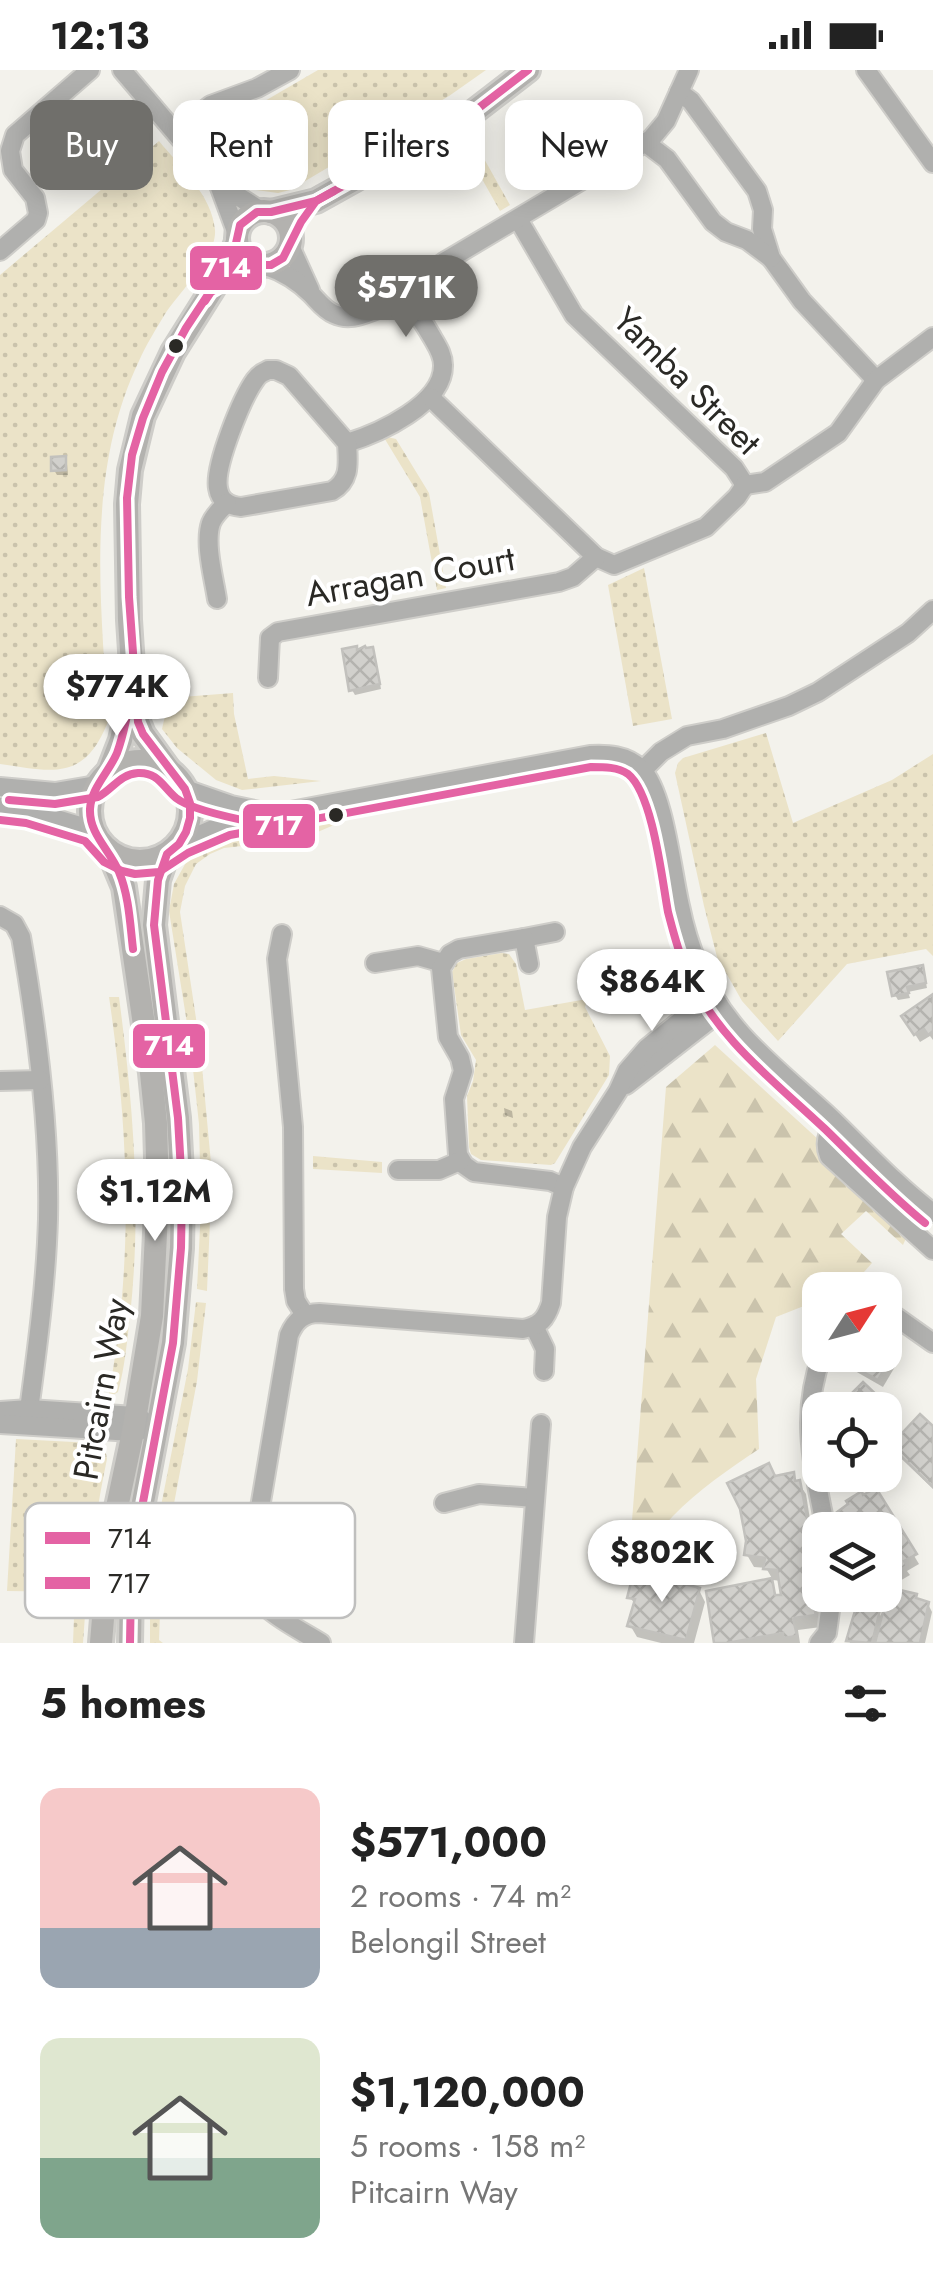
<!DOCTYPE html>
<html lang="en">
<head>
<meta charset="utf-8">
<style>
  :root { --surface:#fff; --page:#f2f2f2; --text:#222; --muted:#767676; --accent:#706f6b }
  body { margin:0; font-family:Jost,sans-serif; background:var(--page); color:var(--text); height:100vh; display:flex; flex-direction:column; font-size:38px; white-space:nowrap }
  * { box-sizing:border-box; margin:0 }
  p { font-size:32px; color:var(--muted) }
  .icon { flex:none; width:55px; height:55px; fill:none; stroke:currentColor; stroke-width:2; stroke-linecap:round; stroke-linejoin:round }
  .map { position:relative; height:1573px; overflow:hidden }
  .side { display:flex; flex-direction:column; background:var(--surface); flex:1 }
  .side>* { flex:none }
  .top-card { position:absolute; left:30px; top:30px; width:875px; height:90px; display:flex; gap:20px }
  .needle { width:65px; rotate:54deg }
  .tools { position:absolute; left:802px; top:1202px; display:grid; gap:20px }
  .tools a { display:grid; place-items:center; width:100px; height:100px; border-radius:20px; background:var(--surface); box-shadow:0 5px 25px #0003; font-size:50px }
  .price { position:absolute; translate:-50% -85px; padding:0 22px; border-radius:35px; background:#fff; color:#222; font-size:32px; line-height:65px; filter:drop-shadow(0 2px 5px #0008) }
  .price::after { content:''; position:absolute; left:50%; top:60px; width:30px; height:22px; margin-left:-15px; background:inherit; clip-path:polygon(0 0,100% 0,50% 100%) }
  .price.current { background:var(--accent); color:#fff }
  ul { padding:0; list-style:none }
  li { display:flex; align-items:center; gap:30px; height:250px; padding:0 40px }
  li span { display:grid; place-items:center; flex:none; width:280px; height:200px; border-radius:20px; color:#555 }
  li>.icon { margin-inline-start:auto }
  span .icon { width:120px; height:120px; fill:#fffc; stroke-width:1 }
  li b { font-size:42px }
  h2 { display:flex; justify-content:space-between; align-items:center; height:120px; padding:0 40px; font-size:42px }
  .pill { padding:0 35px; border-radius:20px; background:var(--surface); box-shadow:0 5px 25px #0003; font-size:35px; line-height:90px }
  .pill.current { background:var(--accent); color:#fff }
  .status { display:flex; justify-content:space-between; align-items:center; height:70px; padding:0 50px; background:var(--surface); direction:ltr }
  .status svg { height:28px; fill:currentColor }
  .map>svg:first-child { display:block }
  .forest { fill:url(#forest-firs) }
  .park { fill:url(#park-dots) }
  .shadow { fill:#0003 }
  .building { fill:url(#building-cross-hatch); stroke:#c2c1bd; stroke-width:2.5 }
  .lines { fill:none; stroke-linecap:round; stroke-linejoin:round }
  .minor-casing { stroke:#cecdc9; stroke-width:22 }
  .major-casing { stroke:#cecdc9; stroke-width:28 }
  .minor { stroke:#b0b0ae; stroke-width:18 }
  .major { stroke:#b3b2af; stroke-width:22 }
  .bus-1-casing { stroke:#fff; stroke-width:15 }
  .bus-2-casing { stroke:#fff; stroke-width:15 }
  .bus-1 { stroke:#e463a4; stroke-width:8 }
  .bus-2 { stroke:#e463a4; stroke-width:8 }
  .bus-dot { fill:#2a2925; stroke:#fff; stroke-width:4 }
  .labels { text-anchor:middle; stroke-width:8; stroke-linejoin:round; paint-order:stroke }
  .street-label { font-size:35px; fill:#2a2925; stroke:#fff }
  .key { fill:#fff; stroke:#bfbfbe; stroke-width:2.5 }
  .key-label { font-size:28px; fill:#2a2925 }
  .line-badge { stroke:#fff; stroke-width:4 }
  .badge-label { font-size:28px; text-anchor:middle; font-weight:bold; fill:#fff }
</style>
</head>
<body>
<div class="status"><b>12:13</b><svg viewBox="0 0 49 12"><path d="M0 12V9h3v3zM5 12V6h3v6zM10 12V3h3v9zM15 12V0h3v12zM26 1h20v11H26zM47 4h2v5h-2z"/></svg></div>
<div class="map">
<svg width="933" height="1573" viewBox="0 0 933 1573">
  <defs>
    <pattern id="forest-firs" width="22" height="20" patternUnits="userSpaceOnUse" patternTransform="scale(2.5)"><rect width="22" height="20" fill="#ebe3c8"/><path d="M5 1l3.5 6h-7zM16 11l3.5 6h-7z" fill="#cac3ac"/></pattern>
    <pattern id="park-dots" width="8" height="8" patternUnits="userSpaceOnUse" patternTransform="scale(2.5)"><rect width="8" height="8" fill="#ebe3c8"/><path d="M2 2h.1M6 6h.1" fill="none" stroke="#cac3ac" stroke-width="1.8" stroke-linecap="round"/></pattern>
    <pattern id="building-cross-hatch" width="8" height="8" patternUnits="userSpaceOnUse" patternTransform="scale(2.5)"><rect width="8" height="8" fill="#d1d0cc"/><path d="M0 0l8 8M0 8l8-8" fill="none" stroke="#b4b3af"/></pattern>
  </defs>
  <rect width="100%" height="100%" fill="#f3f2ec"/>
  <path class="forest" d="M 715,975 L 819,1070 L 907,1166 L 903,1175 L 866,1141 L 841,1164 L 872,1193 L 848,1220 L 820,1220 L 820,1237 L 814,1232 L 776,1247 L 756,1309 L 759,1379 C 729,1399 698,1420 673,1446 C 657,1463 650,1478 629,1489 L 666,1017 Z"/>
  <g class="park">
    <polygon points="318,0 486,0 449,26 290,120 278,123 249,119 203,67"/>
    <path d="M 159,71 C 180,97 212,125 215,160 C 217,187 179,222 165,244 C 156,259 146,275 139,291 C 85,404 101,530 108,652 C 84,711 54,702 0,694 L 0,205 Z"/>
    <polygon points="478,78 510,135 500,141 468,84"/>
    <polygon points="383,366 396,369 429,423 446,518 437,520 420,427"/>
    <polygon points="644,498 672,649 633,656 608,515"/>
    <polygon points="233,623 234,644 248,709 274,706 321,711 242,720 216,710 177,678 162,659 169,628"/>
    <polygon points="766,663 793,753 892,710 933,684 933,886 926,879 847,894 778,971 742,931 717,887 704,836 675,703 678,693 683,688"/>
    <polygon points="341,752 299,770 224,778 210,784 196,794 185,816 180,842 200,975 212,1104 207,1221 197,1219 201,1137 199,1054 190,972 169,841 174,814 189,787 222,769"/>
    <polygon points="502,883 509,884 516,894 525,940 587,929 585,937 610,986 609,1005 555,1093 551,1095 481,1090 471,1084 469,1077 467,1026 473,1011 476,990 461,965 452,902 457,893 466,889"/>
    <path d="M 109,927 L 119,927 C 133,1034 142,1138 130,1246 C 127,1271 125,1297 118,1322 L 108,1328 C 134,1193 129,1062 109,927 Z"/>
    <polygon points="313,1086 382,1092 382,1103 313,1099"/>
    <polygon points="196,1232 206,1233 197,1311 167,1471 161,1515 159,1570 163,1573 150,1573 150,1511 161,1436 188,1299"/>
    <path d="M 16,1369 L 93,1373 C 102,1376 106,1378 107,1389 C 94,1450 87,1511 83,1573 L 73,1573 L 75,1522 L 7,1521 Z"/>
  </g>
  <g class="shadow">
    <polygon points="65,389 67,394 68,405 57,405 54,400"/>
    <polygon points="372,579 375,585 381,619 355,625 352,620 357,582"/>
    <polygon points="924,903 927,918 908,922 910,928 898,930 895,925"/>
    <polygon points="933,927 933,970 930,966 920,972 904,947"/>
    <polygon points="504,1038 512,1041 513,1048 505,1045"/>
    <polygon points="885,1283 891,1287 896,1295 883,1317 855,1301 850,1293 854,1285"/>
    <polygon points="851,1328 886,1338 891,1346 885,1354 885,1340 861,1340"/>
    <polygon points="933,1360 933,1419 898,1385 893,1377"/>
    <polygon points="793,1405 806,1424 812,1462 820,1472 818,1519 823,1547 819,1548 821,1557 798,1560 800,1573 716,1573 770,1511 778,1528 784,1527 781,1511 773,1510 766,1498 754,1497 747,1485 775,1408"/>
    <polygon points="842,1405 872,1405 850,1418"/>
    <polygon points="875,1421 919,1494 907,1501 910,1505 898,1512 896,1508 885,1514 885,1460 851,1460 863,1428"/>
    <polygon points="699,1520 705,1532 694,1573 661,1573 637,1567 630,1555 636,1536 630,1527"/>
    <polygon points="915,1526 918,1532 928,1534 932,1542 925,1573 850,1573 849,1570 879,1542 883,1550"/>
  </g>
  <g class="building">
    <polygon points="66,386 66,400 51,401 51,387"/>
    <polygon points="357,576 357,580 365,576 366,578 373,577 380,614 349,621 342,579"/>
    <polygon points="923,895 926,913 907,917 909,923 892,926 887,902"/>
    <polygon points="933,924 933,961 928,965 924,959 914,965 901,946"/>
    <polygon points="885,1280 893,1285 878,1310 847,1293 852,1285 885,1285"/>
    <polygon points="863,1312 888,1336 885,1340 862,1340 848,1327"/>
    <polygon points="920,1344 933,1356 933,1417 890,1376"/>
    <polygon points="769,1393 775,1406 794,1402 795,1411 800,1410 809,1459 815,1459 820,1486 820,1507 813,1508 819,1536 814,1537 816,1545 793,1548 797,1566 783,1568 783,1563 727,1573 714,1573 706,1521 772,1508 775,1525 781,1525 777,1500 763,1499 765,1488 744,1485 746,1471 740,1439 727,1413"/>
    <polygon points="876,1418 917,1484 904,1491 907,1496 891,1505 890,1501 885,1503 885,1460 848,1460 837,1442 848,1434 846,1431 862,1421 863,1425"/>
    <polygon points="634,1501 700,1518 686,1570 627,1556 635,1529 627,1528"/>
    <polygon points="900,1520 917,1524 916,1528 929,1532 920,1573 875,1573 888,1522 900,1525"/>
    <polygon points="857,1534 880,1540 872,1573 846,1571"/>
  </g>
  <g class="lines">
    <defs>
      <g id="minor">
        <polyline points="122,0 219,114 261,141"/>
        <polyline points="866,0 933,93"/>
        <polyline points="679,22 691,31 757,121 763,140 762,159 771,188 802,231 876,310"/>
        <polyline points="176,62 211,35 257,18 290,0"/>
        <polyline points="646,73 667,89 713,152 726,162 747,170 771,188"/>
        <polyline points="219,115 237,164"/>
        <polyline points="518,149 574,245 734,398 745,415"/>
        <polyline points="290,176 310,220"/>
        <polyline points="0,181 36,150 38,143 35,128 13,100 10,81 15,65 90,0"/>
        <path d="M 266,196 C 284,202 297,210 311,224 C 318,231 324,240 334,244 C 360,257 381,227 407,238 C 420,244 425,256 432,267 C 437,276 443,284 443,295 C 444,334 379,363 347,373"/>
        <polyline points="404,237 414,214 444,192 651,69 666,51 689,0"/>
        <path d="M 268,300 L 276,300 L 289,306 L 347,373 C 348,393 351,410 332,421 L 241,437 C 229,436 220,431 218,418 C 214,396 242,328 255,310 C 260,303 261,304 268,300 Z"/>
        <polyline points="430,327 596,487 614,495 706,457 737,427 745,415"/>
        <polyline points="745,415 765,412 838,363 876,310 933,267"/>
        <path d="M 217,529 C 214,509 204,473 211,453 C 214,445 221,439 227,433"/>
        <polyline points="268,608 270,568 278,562 559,512 573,507 596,487"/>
        <polyline points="643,700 661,682 687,666 723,659 789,636 818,622 908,563 933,540"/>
        <polyline points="0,717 55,722 96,715"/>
        <polyline points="185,719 231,735 264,742"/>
        <polyline points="0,737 29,741 93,760"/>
        <path d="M 179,774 L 227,753 L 590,685 C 608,684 626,685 640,698 C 664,719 672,803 680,836 C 684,856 690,876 698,895 C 724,962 781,1001 832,1049 C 865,1081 896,1115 933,1143"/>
        <path d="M 0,846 L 14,854 L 21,867 C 37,958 50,1058 48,1149 C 46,1218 36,1287 27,1355"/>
        <polyline points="282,864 277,889 293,1057 294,1219 296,1231 305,1245"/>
        <polyline points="524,868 555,862"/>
        <polyline points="375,893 418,886 443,893"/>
        <polyline points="529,894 524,868 459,879 450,884 441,898 448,967 460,988 463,1001 454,1029 458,1085 464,1095 474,1102 550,1111 564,1117"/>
        <polyline points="0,1011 40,1010"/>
        <polyline points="626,1015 707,952 718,934"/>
        <path d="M 835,1053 C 827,1063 824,1073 829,1086 L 933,1180"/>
        <polyline points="398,1100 439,1100 460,1091"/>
        <polyline points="885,1239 933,1273"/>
        <polyline points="534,1256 545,1279 544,1301"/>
        <path d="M 822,1285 C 799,1347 814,1398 826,1460"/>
        <polyline points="0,1341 29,1339 135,1346 143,1350"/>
        <polyline points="0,1354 133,1362 142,1360"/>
        <polyline points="444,1433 479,1424 535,1428"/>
        <path d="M 321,1573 C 296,1557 254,1539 248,1509 L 289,1265 C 295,1251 303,1243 319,1243 L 523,1259 C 540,1256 546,1249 551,1233 L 557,1147 L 564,1117 L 582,1077 L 618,1021 L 627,1001 L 647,978 L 696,938 L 718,934"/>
        <polyline points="524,1573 541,1354"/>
        <polyline points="819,1573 827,1563 832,1525"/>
      </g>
      <g id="major">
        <circle cx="264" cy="168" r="27"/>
        <polyline points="271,142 316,131 467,47 528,0"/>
        <circle cx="140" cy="741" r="50"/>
        <polyline points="169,700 143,664 138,652 133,611 129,550 127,434 130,400 143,346 173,282 227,196 237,172"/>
        <polyline points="109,701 121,670 130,629"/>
        <polyline points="101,1573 109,1475 133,1362 152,1246 158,1122 156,1053 151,1003 124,817 109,781"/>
        <polyline points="130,1573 131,1516 143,1432 173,1273 181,1178 182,1119 178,1048 154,855 158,810 167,784"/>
      </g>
    </defs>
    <use href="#minor" class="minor-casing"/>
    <use href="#major" class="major-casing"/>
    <use href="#minor" class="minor"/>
    <use href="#major" class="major"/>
    <defs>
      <g id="bus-1">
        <polyline points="205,231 211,222 258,195 271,195 283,188 301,152 316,131 334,121"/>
        <path d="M 132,614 C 129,637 125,661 117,683 C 109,702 91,718 90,739 C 89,764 110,780 119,802 C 129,826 130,853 133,879"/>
        <polyline points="130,1573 131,1516 143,1432 173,1273 181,1178 182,1119 178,1048 154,855 158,810 167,784 179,774 186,762 190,748 190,733 185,719 143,664 138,652 129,527 127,428 132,385 143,348 162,302 186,258 227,196 234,182 240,155 257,142 271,142 316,131 467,47 528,0"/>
      </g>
      <g id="bus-2">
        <path d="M 9,730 L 55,734 L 98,727 C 112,720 120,704 138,703 C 158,702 163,717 176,728 C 192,741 246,751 267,755"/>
        <path d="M 0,750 L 26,753 L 85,771 L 104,792 L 122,801 L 135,804 L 159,802 L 188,783 L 230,765 L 591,697 C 604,697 618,697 628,704 C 653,724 662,810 668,842 C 673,861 678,881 686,900 C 716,968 773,1010 825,1059 C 858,1091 889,1124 925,1153"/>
      </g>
    </defs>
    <use href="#bus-1" class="bus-1-casing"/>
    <use href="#bus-2" class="bus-2-casing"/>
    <use href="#bus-1" class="bus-1"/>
    <use href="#bus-2" class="bus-2"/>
  </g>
  <g class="bus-dot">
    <circle cx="176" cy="276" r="9"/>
    <circle cx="336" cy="745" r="9"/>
  </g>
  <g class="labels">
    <g class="street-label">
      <text transform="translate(687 311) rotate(45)" y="12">Yamba Street</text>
      <text transform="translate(410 506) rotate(-10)" y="12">Arragan Court</text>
      <text transform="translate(101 1319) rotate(-80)" y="12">Pitcairn Way</text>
    </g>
  </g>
  <rect x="25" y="1433" width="330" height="115" rx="15" class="key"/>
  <rect x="45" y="1462" width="45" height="12" fill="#e463a4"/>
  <rect x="45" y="1507" width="45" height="12" fill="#e463a4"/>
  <g class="key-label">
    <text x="108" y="1478">714</text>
    <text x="108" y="1523">717</text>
  </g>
  <g class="line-badge">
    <rect x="188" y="174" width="76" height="48" rx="10" fill="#e463a4"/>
    <rect x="241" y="732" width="76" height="48" rx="10" fill="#e463a4"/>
    <rect x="131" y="952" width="76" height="48" rx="10" fill="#e463a4"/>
  </g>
  <g class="badge-label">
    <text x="226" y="207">714</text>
    <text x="279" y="765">717</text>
    <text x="169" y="985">714</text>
  </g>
</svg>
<div class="tools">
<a><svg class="needle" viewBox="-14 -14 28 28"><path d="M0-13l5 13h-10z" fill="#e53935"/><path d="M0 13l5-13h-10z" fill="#767676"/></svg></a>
<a><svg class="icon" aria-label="locate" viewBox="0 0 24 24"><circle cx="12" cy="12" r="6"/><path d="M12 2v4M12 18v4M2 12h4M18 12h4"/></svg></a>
<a><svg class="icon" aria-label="layers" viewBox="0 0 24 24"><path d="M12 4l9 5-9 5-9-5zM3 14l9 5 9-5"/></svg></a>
</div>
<b class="price current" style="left:406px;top:270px">$571K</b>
<b class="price" style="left:117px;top:669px">$774K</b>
<b class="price" style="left:652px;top:964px">$864K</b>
<b class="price" style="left:155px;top:1174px">$1.12M</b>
<b class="price" style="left:662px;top:1535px">$802K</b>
<div class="top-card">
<a class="pill current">Buy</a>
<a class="pill">Rent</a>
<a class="pill">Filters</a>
<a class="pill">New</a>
</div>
</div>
<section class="side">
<h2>5 homes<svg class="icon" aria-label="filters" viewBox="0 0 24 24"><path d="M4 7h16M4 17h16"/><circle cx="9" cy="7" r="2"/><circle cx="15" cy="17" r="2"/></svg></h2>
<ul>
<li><span style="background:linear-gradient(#f6c9c9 70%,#9aa5b1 0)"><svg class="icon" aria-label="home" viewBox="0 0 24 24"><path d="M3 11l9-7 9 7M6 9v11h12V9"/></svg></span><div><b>$571,000</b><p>2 rooms · 74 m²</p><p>Belongil Street</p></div></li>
<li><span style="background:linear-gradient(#dfe7d0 60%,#7fa58c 0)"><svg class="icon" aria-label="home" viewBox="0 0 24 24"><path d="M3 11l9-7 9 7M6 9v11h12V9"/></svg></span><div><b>$1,120,000</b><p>5 rooms · 158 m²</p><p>Pitcairn Way</p></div></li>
</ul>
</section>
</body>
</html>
